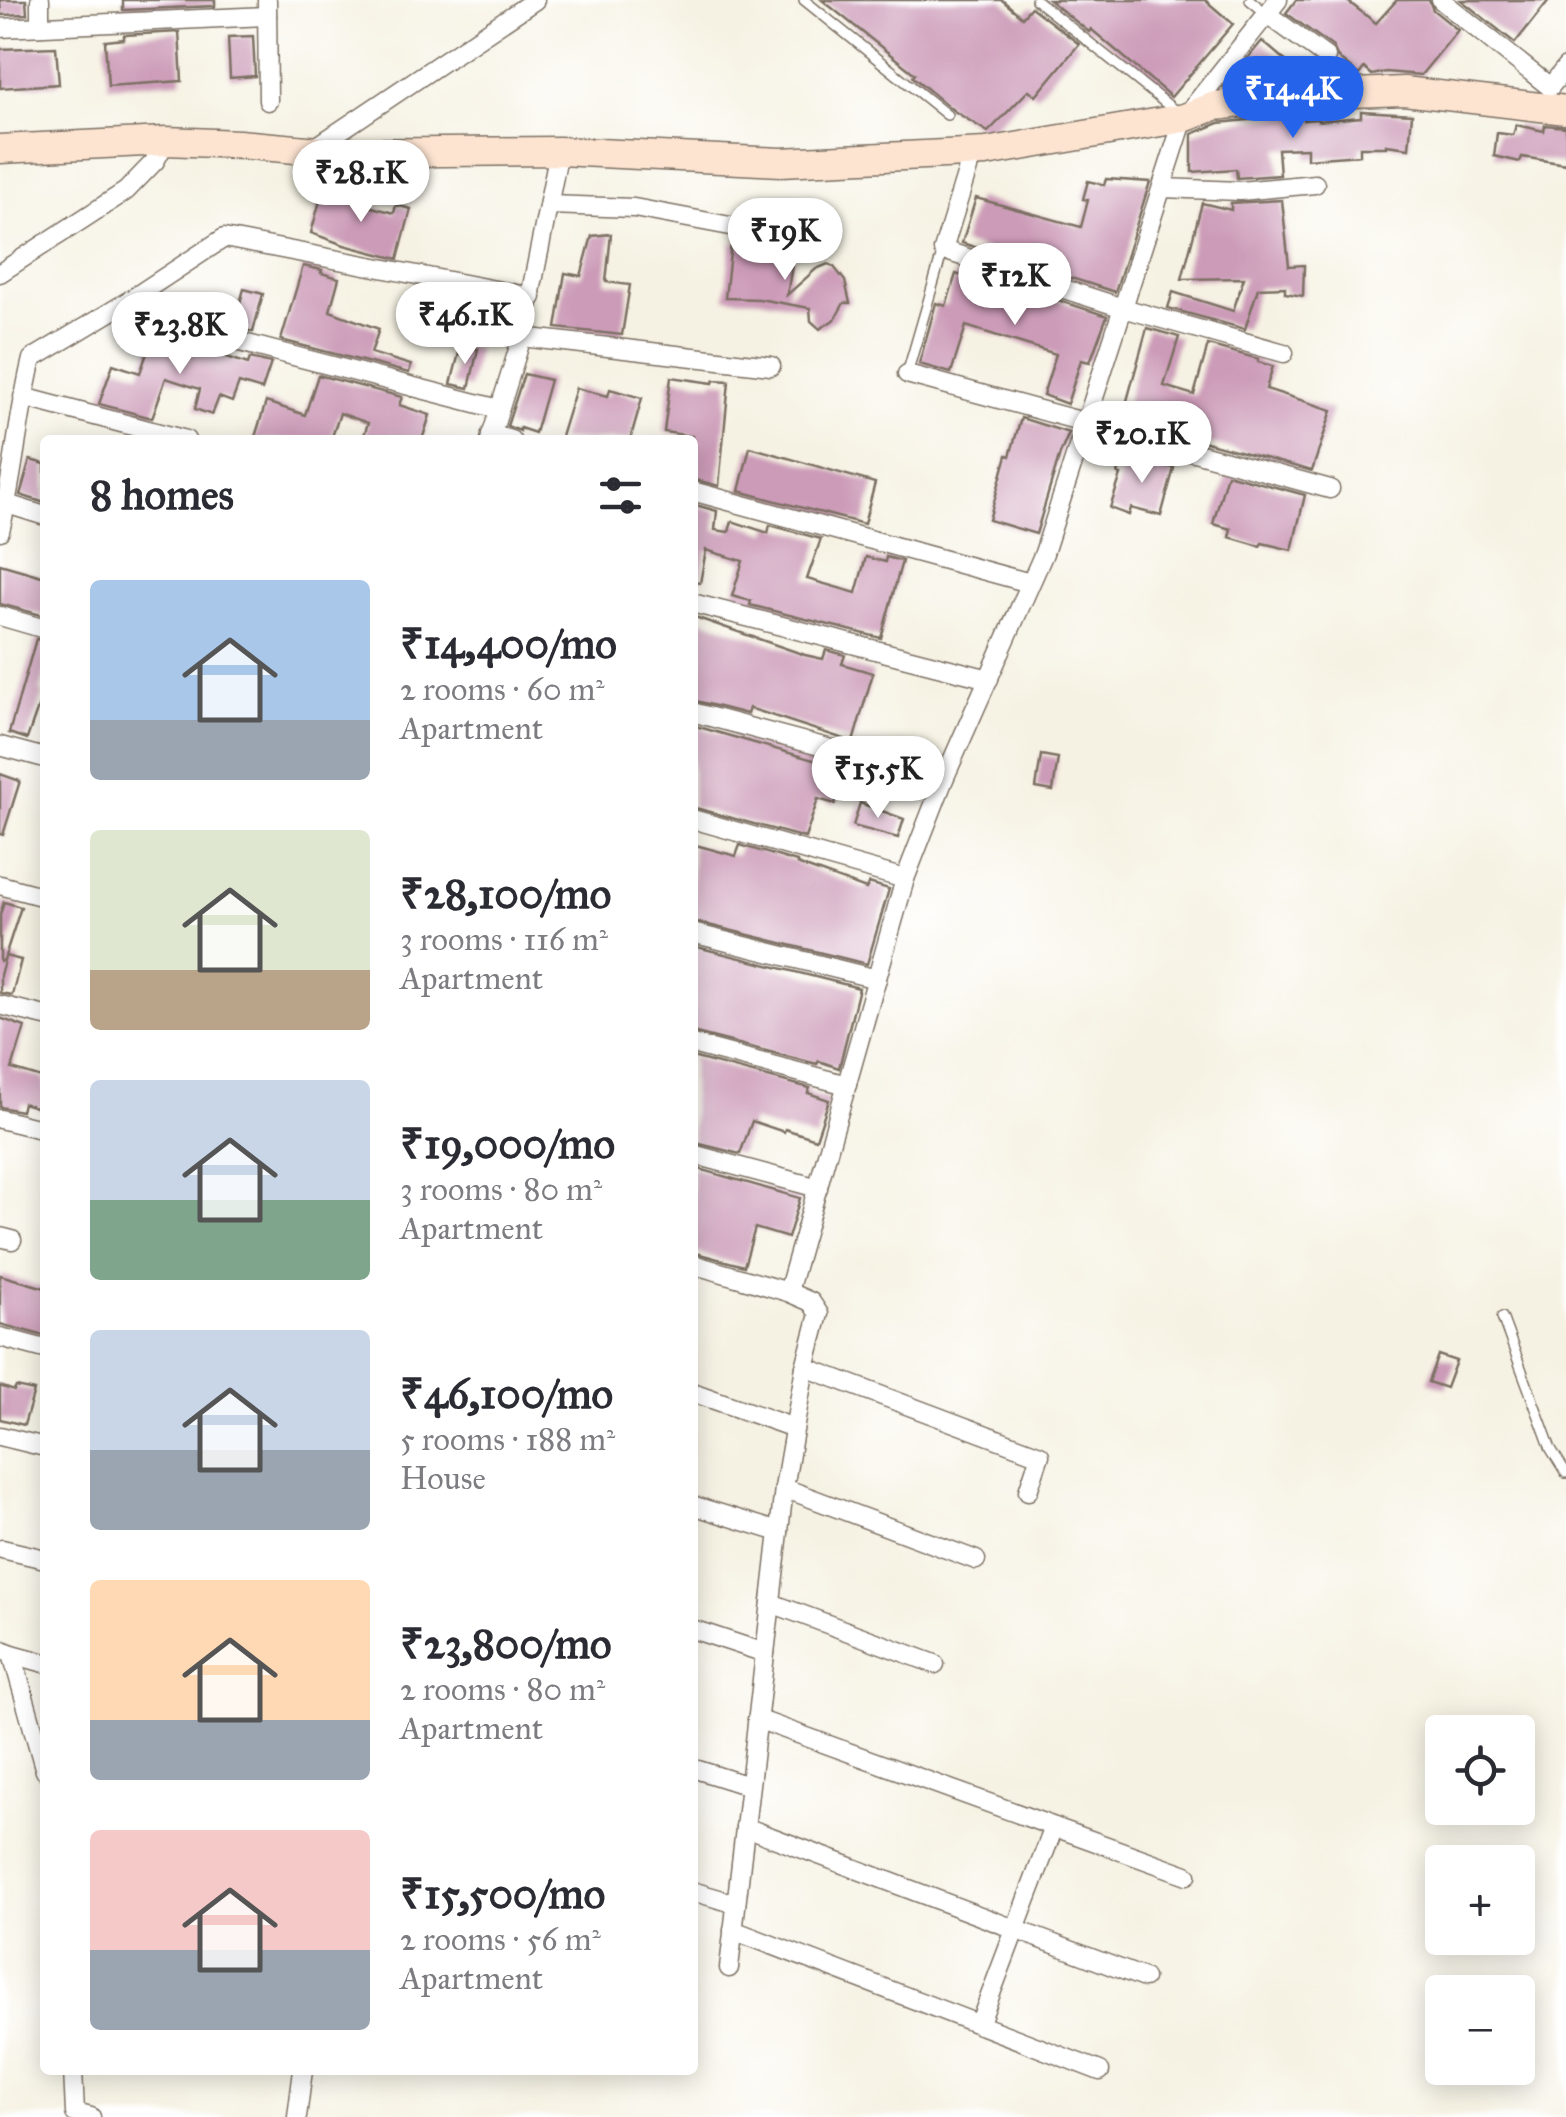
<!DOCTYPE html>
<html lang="en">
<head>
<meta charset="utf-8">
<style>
  :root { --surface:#fff; --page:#f7f7f7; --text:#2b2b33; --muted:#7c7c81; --accent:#2563eb }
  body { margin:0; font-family:"IM FELL Great Primer",serif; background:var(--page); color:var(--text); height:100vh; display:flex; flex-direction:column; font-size:38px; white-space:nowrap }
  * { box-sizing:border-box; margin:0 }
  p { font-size:32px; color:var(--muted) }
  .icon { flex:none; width:55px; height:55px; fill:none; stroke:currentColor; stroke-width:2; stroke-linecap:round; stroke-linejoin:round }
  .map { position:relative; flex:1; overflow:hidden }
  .sheet { position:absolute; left:40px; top:435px; width:658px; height:1640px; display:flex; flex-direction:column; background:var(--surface); border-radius:10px; box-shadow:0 5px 25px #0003 }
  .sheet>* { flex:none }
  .buttons { position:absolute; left:1425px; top:1715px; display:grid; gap:20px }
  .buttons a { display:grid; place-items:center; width:110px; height:110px; border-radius:10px; background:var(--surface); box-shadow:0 5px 25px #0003; font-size:50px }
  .price { position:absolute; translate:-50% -85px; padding:0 22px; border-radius:35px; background:#fff; color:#222; font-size:32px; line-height:65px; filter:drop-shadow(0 2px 5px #0008) }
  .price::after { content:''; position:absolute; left:50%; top:60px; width:30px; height:22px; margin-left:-15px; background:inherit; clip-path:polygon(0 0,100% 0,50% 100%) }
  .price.current { background:var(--accent); color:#fff }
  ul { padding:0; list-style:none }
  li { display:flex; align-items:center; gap:30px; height:250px; padding:0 50px }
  li span { display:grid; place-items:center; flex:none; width:280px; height:200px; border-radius:10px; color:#555 }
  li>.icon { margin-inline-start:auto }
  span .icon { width:120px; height:120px; fill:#fffc; stroke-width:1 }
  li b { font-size:42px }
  h2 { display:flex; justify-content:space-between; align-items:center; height:120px; padding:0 50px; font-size:42px }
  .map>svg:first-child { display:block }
  .building { fill:#cc9bb8 }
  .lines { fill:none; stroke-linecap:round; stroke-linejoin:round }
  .lane-casing { stroke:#7c7063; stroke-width:12 }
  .street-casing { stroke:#7c7063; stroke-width:21 }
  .secondary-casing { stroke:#7c7063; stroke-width:31 }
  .lane { stroke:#fff; stroke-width:9 }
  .street { stroke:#fff; stroke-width:18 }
  .secondary { stroke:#fde4d1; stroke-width:28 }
</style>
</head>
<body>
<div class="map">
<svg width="1566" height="2117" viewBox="0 0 1566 2117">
  <rect width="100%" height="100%" fill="#fff"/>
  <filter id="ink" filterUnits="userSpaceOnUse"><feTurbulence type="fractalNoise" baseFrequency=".01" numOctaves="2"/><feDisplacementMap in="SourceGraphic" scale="20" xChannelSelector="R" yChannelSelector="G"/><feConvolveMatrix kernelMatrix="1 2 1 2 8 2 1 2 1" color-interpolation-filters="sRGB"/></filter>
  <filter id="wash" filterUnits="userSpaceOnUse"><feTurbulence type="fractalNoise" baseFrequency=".0048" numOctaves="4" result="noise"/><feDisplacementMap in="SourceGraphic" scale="40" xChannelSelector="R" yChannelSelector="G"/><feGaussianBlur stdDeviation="2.25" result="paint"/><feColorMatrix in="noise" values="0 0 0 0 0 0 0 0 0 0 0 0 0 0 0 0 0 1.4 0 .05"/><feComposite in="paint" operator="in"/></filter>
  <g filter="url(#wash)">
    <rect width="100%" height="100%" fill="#f6f2e3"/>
    <g id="blocks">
      <g class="building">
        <polygon points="0,0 26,0 27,14 1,15"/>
        <polygon points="123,0 215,0 215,6 123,10"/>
        <polygon points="822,0 1002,0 1022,17 1031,7 1079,44 1036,96 1029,90 988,132 954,111 913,77 915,74"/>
        <polygon points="1049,0 1205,0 1233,24 1171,97 1091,29 1089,32"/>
        <polygon points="1296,0 1346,0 1376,23 1397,0 1429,0 1433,10 1458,30 1421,75 1386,72 1372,75 1364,68 1359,75 1338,58 1333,47 1286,13"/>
        <polygon points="1461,0 1549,0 1515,43"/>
        <polygon points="179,32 182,81 108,86 105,41 124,39 124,35"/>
        <polygon points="253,36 255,76 230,78 228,37"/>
        <polygon points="1262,41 1307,79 1224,87"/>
        <polygon points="56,47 59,84 0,88 0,49"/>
        <polygon points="1361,111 1412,114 1409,148 1386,145 1386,147 1360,147 1360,155 1307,159 1307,148 1278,149 1280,175 1237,178 1236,169 1192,172 1192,134 1219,123 1306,114 1304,120 1318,119 1318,121 1361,117"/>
        <polygon points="1516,125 1544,131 1545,125 1566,127 1566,164 1522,157 1520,162 1494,156 1497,133 1513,135"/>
        <polygon points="1106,179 1150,182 1115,292 962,243 976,198 1081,227 1088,200 1083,199 1088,181 1104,185"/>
        <polygon points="323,190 343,195 342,199 394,213 396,205 411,209 398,259 344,245 311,233"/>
        <polygon points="1282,200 1289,266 1304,265 1303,296 1285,293 1285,287 1258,288 1245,329 1168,308 1173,292 1233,311 1244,278 1182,279 1202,203 1231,210 1231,203"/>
        <polygon points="611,234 606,282 630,285 622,335 556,328 565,273 581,276 592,236"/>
        <polygon points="731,243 749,245 749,248 794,254 787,295 816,269 828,264 834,267 845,281 850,303 844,303 835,319 820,329 811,321 810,308 759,299 725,298"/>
        <polygon points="303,266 322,270 321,273 339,278 330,311 379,329 371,353 411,365 409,373 281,340"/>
        <polygon points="956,274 991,285 993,279 1107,316 1090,362 1081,360 1067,404 1043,395 1056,354 966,326 951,373 919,364 936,303 946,306"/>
        <polygon points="244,289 263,294 253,332 233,327"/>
        <polygon points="1147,328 1179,337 1164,386 1194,395 1208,345 1259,359 1258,362 1273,366 1266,389 1332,410 1312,471 1122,419"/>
        <polygon points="154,333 248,364 250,358 271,363 262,390 239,383 232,402 219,397 212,415 195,409 200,389 166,378 152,418 99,404 113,364 140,373"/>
        <polygon points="461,345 478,349 469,388 451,384"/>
        <polygon points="524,374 550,380 535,433 520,428 520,431 507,426"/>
        <polygon points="318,375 402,397 399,405 430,415 422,440 365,440 366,436 364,435 368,423 340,413 331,440 254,440 266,402 305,415"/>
        <polygon points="671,377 713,383 714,380 729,381 719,486 692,479 692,436 664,432"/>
        <polygon points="576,388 608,396 610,389 642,398 630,440 560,440"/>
        <polygon points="1021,418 1069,433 1060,454 1036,534 989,520 1007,455 1010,456"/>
        <polygon points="750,447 875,483 864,524 739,491"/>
        <polygon points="1123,454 1174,468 1161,516 1131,508 1129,515 1110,508 1121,475 1118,474"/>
        <polygon points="30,460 45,464 45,503 20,495"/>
        <polygon points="1227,474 1305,495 1292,550 1262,543 1260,546 1229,537 1231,529 1213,524"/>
        <polygon points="692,504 717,511 715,530 729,532 732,521 768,533 770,525 821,539 807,579 856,593 866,557 885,562 886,557 902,561 881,638 750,605 751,601 732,596 743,561 706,550 700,583 692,582"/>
        <polygon points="0,564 45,577 45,616 0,604"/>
        <polygon points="692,616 805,655 823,659 826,650 845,655 842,664 873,673 853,742 749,708 747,714 692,700"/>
        <polygon points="36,639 45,641 45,674 40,692 43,693 27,739 9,733"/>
        <polygon points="692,725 845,769 835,804 818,799 805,838 692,807"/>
        <polygon points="1041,755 1058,758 1053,791 1036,788"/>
        <polygon points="0,774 20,781 3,835 0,834"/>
        <polygon points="860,803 904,819 898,838 853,826"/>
        <polygon points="692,844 736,856 740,845 797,862 797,864 866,889 869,883 889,889 867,964 692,921"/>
        <polygon points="4,902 21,907 5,956 21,960 12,995 0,993 0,975 5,957 3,961 0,961 0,915"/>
        <polygon points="693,946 859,988 839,1068 819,1061 817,1064 692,1032"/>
        <polygon points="0,1018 25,1027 12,1069 45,1079 45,1110 23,1103 21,1111 0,1107"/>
        <polygon points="692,1057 810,1088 808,1093 829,1100 816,1139 785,1129 784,1132 752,1121 740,1154 692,1142"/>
        <polygon points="692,1167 800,1198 788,1238 755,1228 744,1266 692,1252"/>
        <polygon points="0,1275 45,1288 45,1336 0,1324"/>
        <polygon points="1438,1355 1456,1361 1446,1388 1428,1382"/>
        <polygon points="0,1386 14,1391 16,1387 34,1391 24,1425 0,1419"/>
      </g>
    </g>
  </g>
  <g filter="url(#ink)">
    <use href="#blocks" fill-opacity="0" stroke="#7c7063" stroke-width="2.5"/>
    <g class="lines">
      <defs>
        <g id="lane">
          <polyline points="804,0 947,115"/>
          <polyline points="1036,0 1178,113"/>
          <polyline points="1250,0 1267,14"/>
          <polyline points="907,374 943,250"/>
          <polyline points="1502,1317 1551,1449 1566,1473"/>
        </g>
        <g id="street">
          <polyline points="40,0 40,26"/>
          <polyline points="267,0 268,101"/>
          <polyline points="1441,0 1550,87 1566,67"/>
          <polyline points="1267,14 1326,57"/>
          <polyline points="0,28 267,16"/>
          <polyline points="310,151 535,0"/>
          <polyline points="973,152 943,250 1123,308 1284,353"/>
          <polyline points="1162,188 1240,191 1315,184"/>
          <polyline points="549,205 634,208 773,234"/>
          <polyline points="0,273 126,191 155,161 166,141"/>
          <polyline points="127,302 143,317 499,409"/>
          <polyline points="522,337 771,366"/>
          <polyline points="907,374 1330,489"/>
          <polyline points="23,397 186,440"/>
          <polyline points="491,434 511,440"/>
          <polyline points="490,440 522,337 559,151"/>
          <polyline points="692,491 1030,583"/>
          <polyline points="7,504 45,516"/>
          <path d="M 0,531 C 14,475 18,416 32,359 L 127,302 L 224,238 L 532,297"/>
          <polyline points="692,603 989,679"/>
          <polyline points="0,616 45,629"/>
          <polyline points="692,712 944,779"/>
          <polyline points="0,746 45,758"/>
          <polyline points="692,819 905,879"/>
          <polyline points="0,885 45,897"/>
          <polyline points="692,933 877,979"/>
          <polyline points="0,1005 45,1016"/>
          <polyline points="692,1044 847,1085"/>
          <polyline points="0,1119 45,1130"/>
          <polyline points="692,1154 818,1188"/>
          <polyline points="0,1237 12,1240"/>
          <polyline points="692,1264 788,1292 811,1302 819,1314 805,1367 784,1488 729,1968"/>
          <polyline points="788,1292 905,879 944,779 1044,553 1184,118 1278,0"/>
          <polyline points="0,1337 45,1349"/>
          <polyline points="805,1367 1040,1455 1028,1491"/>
          <polyline points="692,1392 794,1428"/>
          <polyline points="0,1436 45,1447"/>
          <polyline points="784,1488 976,1560"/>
          <polyline points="692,1505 779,1532"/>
          <polyline points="2,1549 45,1559"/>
          <polyline points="771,1603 935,1664"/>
          <polyline points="692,1629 765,1653"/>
          <polyline points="0,1649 12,1654 45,1771"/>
          <polyline points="12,1654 45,1663"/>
          <polyline points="757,1719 1187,1875"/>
          <polyline points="692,1768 749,1786"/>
          <polyline points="745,1827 1144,1978"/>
          <polyline points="692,1891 736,1904"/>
          <polyline points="733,1930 1100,2071"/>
          <polyline points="979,2025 1054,1827"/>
          <polyline points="73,2070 75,2113 91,2117"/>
          <polyline points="297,2117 303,2070"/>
        </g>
        <polyline id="secondary" points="0,149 166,141 239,144 342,153 559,151 781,162 986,152 1184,118 1215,106 1328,94 1404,91 1566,110"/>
      </defs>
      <use href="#lane" class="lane-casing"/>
      <use href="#street" class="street-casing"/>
      <use href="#secondary" class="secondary-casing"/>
      <use href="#lane" class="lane"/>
      <use href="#street" class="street"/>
      <use href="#secondary" class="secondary"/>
    </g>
  </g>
</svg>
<div class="buttons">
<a><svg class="icon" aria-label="locate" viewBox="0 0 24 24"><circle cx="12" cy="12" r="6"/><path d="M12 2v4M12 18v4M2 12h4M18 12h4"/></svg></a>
<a>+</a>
<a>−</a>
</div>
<b class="price current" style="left:1293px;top:141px">₹14.4K</b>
<b class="price" style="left:361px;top:225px">₹28.1K</b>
<b class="price" style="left:785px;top:283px">₹19K</b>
<b class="price" style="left:1015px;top:328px">₹12K</b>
<b class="price" style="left:465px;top:367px">₹46.1K</b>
<b class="price" style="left:180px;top:377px">₹23.8K</b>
<b class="price" style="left:1142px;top:486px">₹20.1K</b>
<b class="price" style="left:878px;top:821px">₹15.5K</b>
<section class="sheet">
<h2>8 homes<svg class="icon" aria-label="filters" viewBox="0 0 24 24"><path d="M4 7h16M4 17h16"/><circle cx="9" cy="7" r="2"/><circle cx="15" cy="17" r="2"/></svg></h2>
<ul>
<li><span style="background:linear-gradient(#a9c7e8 70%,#9aa5b1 0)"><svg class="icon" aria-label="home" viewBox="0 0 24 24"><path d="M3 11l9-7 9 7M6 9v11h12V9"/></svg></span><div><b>₹14,400/mo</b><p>2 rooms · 60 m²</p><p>Apartment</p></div></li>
<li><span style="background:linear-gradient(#dfe7d0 70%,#b9a48a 0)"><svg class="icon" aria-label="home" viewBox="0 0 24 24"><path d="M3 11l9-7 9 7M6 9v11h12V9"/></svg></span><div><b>₹28,100/mo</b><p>3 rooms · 116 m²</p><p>Apartment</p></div></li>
<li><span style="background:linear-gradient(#c9d6e8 60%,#7fa58c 0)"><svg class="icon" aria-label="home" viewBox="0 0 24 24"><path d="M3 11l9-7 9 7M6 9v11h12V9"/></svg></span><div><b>₹19,000/mo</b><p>3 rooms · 80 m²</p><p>Apartment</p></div></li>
<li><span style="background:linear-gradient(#c9d6e8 60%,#9aa5b1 0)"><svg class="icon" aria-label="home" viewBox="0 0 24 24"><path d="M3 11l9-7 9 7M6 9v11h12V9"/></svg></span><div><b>₹46,100/mo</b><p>5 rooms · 188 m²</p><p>House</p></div></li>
<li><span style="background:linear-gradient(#ffd9b3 70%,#9aa5b1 0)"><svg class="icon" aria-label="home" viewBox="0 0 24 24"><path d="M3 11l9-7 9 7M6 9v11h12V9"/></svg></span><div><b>₹23,800/mo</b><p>2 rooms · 80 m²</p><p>Apartment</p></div></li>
<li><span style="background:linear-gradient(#f6c9c9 60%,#9aa5b1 0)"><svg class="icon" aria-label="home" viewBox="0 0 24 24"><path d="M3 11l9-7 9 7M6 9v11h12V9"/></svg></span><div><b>₹15,500/mo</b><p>2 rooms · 56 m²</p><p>Apartment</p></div></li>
</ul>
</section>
</div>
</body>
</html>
